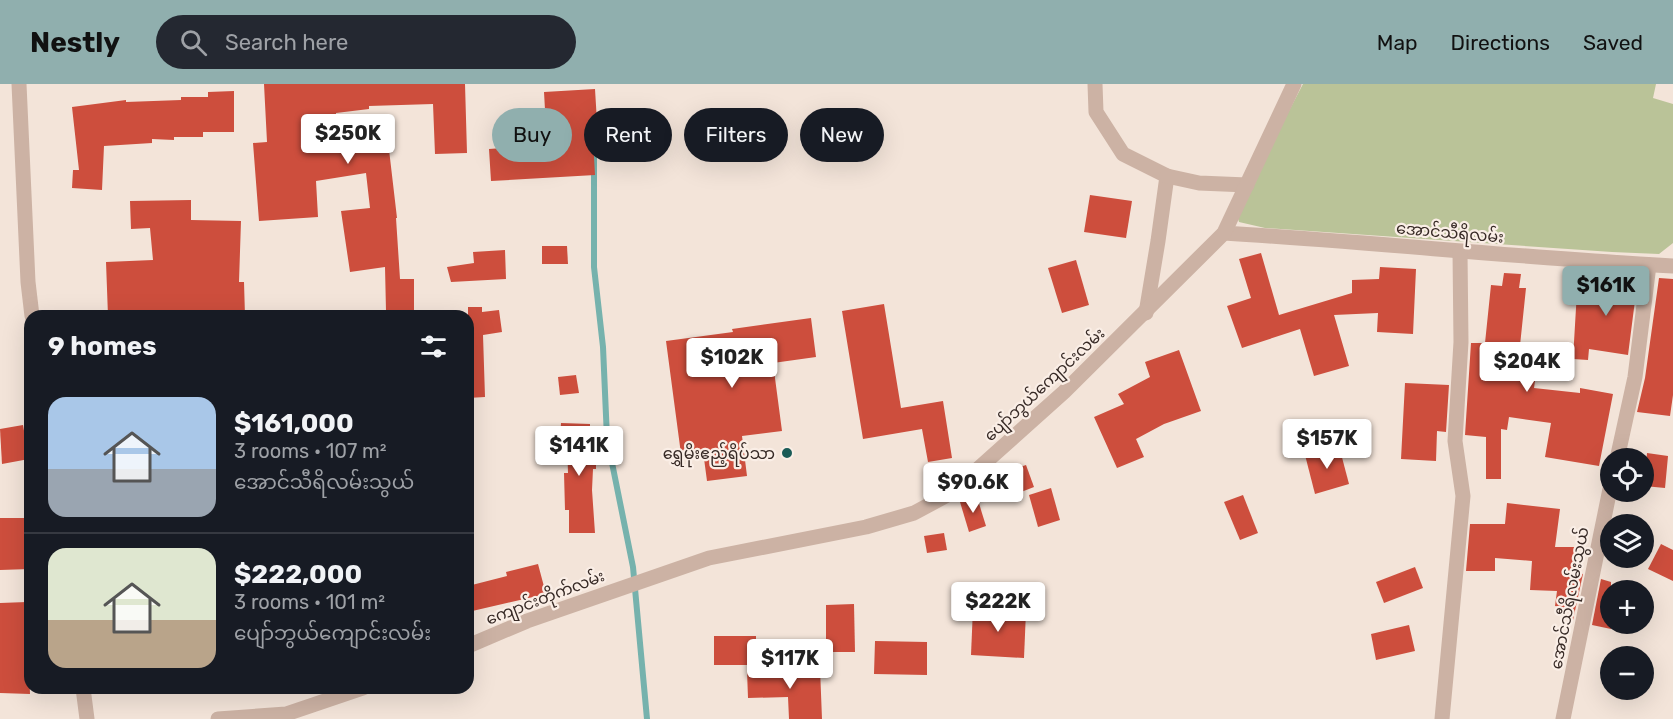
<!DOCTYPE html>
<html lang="en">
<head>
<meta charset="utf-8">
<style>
  :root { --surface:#171b24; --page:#242831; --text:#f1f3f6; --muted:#9ea1a6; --line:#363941; --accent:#90afae }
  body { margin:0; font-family:Rubik,"Noto Sans Myanmar",sans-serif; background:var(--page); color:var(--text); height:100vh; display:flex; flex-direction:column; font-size:22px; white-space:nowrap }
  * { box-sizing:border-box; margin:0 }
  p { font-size:20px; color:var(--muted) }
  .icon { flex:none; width:33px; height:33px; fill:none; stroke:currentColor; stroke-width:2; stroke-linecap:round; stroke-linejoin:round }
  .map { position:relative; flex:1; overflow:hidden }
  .side { position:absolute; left:24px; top:226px; width:450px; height:384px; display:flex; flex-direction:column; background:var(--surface); border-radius:18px; box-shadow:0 6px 24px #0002 }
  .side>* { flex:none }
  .hud { position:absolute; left:492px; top:24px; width:570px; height:54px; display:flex; gap:12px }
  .fabs { position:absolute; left:1600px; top:364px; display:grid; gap:12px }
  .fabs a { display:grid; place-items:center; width:54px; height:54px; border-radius:50%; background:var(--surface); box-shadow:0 6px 24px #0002; font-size:30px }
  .price { position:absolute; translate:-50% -51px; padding:0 14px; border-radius:6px; background:#fff; color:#222; font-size:20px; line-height:39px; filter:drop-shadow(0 2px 3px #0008) }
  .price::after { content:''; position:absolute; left:50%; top:36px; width:18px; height:14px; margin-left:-9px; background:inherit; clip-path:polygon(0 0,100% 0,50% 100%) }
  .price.active { background:var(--accent); color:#111 }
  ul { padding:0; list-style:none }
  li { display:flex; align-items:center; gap:18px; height:150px; padding:0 24px }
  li+li { border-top:2px solid var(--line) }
  li span { display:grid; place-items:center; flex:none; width:168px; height:120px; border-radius:18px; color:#555 }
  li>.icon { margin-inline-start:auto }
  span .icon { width:72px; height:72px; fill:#fffc; stroke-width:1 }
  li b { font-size:26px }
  h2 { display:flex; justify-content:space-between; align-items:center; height:72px; padding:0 24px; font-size:26px }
  .chip { padding:0 21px; border-radius:27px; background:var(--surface); box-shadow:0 6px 24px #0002; font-size:21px; line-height:54px }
  .chip.active { background:var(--accent); color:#111 }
  header { display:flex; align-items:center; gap:36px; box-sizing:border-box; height:84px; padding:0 30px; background:var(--accent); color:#111 }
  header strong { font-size:28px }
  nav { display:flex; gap:33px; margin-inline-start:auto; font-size:21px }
  .search { width:420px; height:54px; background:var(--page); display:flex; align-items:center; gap:15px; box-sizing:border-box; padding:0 21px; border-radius:33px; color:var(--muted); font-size:22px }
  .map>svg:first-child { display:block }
  .green { fill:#bac398 }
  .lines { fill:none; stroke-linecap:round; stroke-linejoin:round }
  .stream { stroke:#76b2ad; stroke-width:6 }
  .building { fill:#cd4e3d }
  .minor { stroke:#ccb2a4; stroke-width:15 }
  .poi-dot { fill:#1a5b57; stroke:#faeee6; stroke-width:2 }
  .labels { text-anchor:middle; stroke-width:4.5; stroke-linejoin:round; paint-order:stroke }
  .street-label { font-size:16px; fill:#372a26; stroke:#faeee6 }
  .poi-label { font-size:16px; fill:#372a26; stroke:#faeee6; text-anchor:end }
</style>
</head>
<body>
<header>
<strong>Nestly</strong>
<div class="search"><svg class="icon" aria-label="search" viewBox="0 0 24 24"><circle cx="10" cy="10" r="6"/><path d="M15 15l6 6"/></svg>Search here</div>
<nav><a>Map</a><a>Directions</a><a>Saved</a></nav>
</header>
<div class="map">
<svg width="1673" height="635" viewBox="0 0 1673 635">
  <rect width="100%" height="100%" fill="#f3e4d9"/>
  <polygon class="green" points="1303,0 1656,0 1653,14 1673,20 1673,159 1659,170 1612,168 1265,144 1239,138 1236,128"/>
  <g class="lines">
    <polyline class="stream" points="594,31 594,183 603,263 607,354 633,483 647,635"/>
  </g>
  <g class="building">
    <polygon points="264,0 465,0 467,69 435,70 433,20 369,22 369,25 336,29 336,31 311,36 314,66 388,57 397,134 396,134 400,195 414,195 414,226 386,227 385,183 350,188 341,127 370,124 366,89 316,97 318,133 259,137 253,59 267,58"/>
    <polygon points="595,5 597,38 592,38 595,91 491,97 489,65 547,61 544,8"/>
    <polygon points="234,7 234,48 203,48 203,53 174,53 174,56 152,55 152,59 104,62 102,106 72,104 73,86 79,86 72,23 126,16 126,18 181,16 181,13 208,13 208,8"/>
    <polygon points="1090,111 1132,117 1126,154 1084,148"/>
    <polygon points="191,116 191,136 241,137 239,198 244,198 245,232 108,232 106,178 153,176 150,144 131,145 130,117"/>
    <polygon points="542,162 567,162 568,180 542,180"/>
    <polygon points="505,166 506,195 451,198 447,183 474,179 473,168"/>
    <polygon points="1261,169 1279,231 1352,209 1352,196 1379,195 1380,183 1416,185 1413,250 1377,248 1378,229 1334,231 1349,282 1314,292 1300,245 1242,264 1227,222 1251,214 1239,175"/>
    <polygon points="1076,176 1089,221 1062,229 1048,184"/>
    <polygon points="1606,188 1638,193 1628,271 1589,265 1588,276 1573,275 1577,207 1603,208"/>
    <polygon points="1504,189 1521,190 1519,204 1526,204 1519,271 1495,270 1492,290 1535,297 1534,304 1580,309 1580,304 1613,310 1599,382 1545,373 1551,339 1509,333 1507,346 1501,345 1501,395 1486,395 1486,353 1465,351 1471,259 1485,259 1491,201 1502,202"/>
    <polygon points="1659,194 1673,195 1673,311 1670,332 1637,328 1645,294"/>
    <polygon points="884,220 901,324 943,317 952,374 928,378 922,345 863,355 842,227"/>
    <polygon points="468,223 482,223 482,228 499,226 502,248 483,251 485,313 468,314"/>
    <polygon points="811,234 816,273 773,279 782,347 742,352 747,392 707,397 703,367 681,370 666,257 733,248 732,245"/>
    <polygon points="1179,266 1201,327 1164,340 1136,355 1144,373 1117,384 1094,333 1124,320 1118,310 1150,293 1145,278"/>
    <polygon points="576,291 579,309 560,311 558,293"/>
    <polygon points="1405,299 1449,301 1446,348 1437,347 1436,377 1401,375"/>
    <polygon points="561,339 590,340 590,359 596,359 596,385 593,385 592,406 595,449 569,449 569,426 565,426 564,389 568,389 567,356 560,356"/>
    <polygon points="23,341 29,375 2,380 0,345"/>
    <polygon points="1339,362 1349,400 1315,410 1305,371"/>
    <polygon points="1647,369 1668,372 1665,404 1644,402"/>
    <polygon points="1026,381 1034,403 1011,412 1002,389"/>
    <polygon points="1051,404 1060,436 1038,443 1029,411"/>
    <polygon points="1243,411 1258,449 1240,456 1224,418"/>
    <polygon points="977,413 986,442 969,448 960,418"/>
    <polygon points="1507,419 1560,425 1555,463 1575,463 1575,488 1583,490 1573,536 1569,535 1572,525 1555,522 1557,507 1530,506 1532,477 1495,474 1495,487 1466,487 1470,440 1505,440"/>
    <polygon points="0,434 30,434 30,485 0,486"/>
    <polygon points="944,449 947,466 927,469 924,452"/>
    <polygon points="1661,460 1673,466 1673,497 1648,485"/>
    <polygon points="538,480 546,510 468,528 468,502 507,492 506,488"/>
    <polygon points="1415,483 1423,504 1384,519 1376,498"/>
    <polygon points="1601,495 1611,498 1611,545 1592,541"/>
    <polygon points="27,518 30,610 0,609 0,519"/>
    <polygon points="854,520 855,568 826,568 826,521"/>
    <polygon points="973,524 1026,527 1024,574 971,571"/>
    <polygon points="1409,541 1415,567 1376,576 1371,550"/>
    <rect x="714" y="552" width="42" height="29"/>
    <polygon points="875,557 927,558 927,591 874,590"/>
    <polygon points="820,584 822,635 789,635 788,613 748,614 747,587"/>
  </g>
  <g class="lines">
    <g class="minor">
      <polyline points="19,0 28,198 32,232"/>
      <polyline points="1095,0 1096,28 1123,70 1167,92 1158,157 1146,229"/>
      <polyline points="1167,92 1199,99 1247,101"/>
      <path d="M 1224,149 C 1374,158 1523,174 1673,182"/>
      <polyline points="1617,375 1635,293 1649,181"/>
      <polyline points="468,562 527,537 709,474 866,443 914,429 951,409 1064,308 1224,149 1294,0"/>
      <polyline points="83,604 87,635"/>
      <polyline points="218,635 286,630 363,604"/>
      <polyline points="1442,635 1463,412 1455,357 1461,258 1460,168"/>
      <polyline points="1563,635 1611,400"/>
    </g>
  </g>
  <circle class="poi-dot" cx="787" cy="369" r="6"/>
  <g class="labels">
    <g class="street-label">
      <text transform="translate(1450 148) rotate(5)" y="6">အောင်သီရိလမ်း</text>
      <text transform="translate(1044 300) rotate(-43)" y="6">ပျော်ဘွယ်ကျောင်းလမ်း</text>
      <text transform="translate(545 513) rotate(-21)" y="6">ကျောင်းတိုက်လမ်း</text>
      <text transform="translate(1569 514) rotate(-79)" y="6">အောင်သီရိလမ်းသွယ်</text>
    </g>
    <g class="poi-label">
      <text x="775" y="375">ရွှေမိုးဧည့်ရိပ်သာ</text>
    </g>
  </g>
</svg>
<div class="fabs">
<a><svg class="icon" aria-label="locate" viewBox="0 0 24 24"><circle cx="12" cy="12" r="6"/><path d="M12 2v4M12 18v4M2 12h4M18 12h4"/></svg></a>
<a><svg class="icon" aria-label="layers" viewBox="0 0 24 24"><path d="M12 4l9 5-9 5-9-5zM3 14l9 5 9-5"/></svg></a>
<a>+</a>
<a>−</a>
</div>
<b class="price" style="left:348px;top:81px">$250K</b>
<b class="price active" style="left:1606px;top:233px">$161K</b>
<b class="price" style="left:732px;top:305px">$102K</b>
<b class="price" style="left:1527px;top:309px">$204K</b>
<b class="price" style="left:1327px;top:386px">$157K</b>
<b class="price" style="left:579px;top:393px">$141K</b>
<b class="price" style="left:973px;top:430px">$90.6K</b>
<b class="price" style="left:998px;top:549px">$222K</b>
<b class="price" style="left:790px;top:606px">$117K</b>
<div class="hud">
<a class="chip active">Buy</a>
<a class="chip">Rent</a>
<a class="chip">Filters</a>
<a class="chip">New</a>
</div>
<section class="side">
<h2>9 homes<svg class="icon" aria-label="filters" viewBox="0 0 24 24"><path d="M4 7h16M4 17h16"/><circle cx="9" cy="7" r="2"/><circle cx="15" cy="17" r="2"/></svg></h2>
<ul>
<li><span style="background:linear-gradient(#a9c7e8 60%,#9aa5b1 0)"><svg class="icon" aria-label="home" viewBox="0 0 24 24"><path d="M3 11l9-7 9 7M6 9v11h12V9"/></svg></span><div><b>$161,000</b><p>3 rooms · 107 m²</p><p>အောင်သီရိလမ်းသွယ်</p></div></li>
<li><span style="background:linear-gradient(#dfe7d0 60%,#b9a48a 0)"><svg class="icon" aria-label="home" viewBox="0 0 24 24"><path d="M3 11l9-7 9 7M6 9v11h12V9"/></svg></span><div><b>$222,000</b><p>3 rooms · 101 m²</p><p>ပျော်ဘွယ်ကျောင်းလမ်း</p></div></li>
</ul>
</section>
</div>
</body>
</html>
